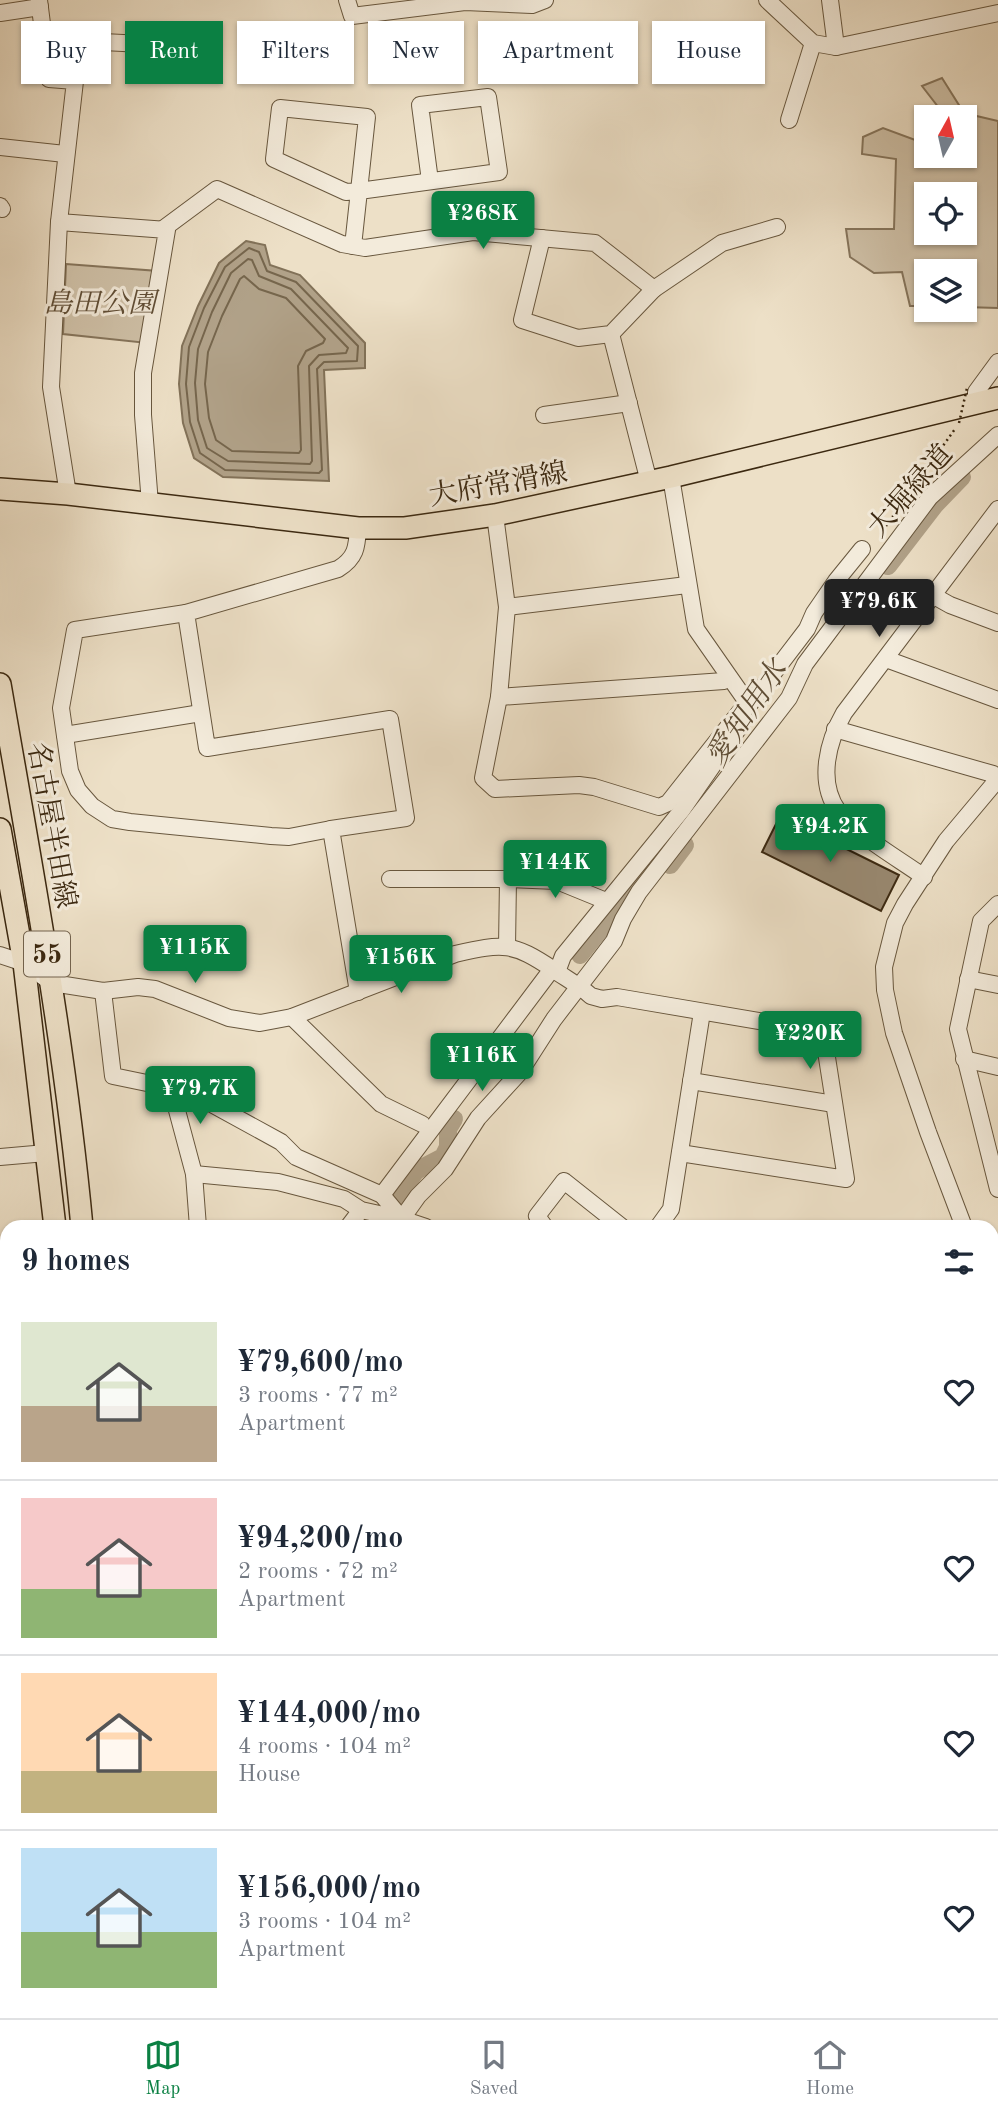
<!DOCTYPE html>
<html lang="en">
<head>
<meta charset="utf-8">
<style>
  :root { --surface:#fff; --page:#f6f6f7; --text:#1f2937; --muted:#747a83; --line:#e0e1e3; --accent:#0b8043 }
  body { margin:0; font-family:"Old Standard TT","Noto Serif JP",serif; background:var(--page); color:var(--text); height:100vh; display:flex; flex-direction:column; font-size:26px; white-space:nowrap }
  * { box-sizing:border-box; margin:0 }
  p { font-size:23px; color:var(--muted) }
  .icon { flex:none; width:38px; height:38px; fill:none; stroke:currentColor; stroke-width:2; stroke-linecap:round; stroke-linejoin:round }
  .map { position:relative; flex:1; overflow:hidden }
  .drawer { position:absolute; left:0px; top:1220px; width:999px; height:800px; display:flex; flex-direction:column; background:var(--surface); border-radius:21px 21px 0 0; box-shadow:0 2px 5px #0004 }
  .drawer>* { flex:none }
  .banner { position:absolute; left:21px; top:21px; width:957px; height:63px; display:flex; gap:14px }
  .needle { width:46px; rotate:8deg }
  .buttons { position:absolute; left:914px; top:105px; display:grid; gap:14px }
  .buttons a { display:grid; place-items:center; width:63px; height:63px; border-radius:0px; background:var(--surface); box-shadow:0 2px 5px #0004; font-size:35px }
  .price { position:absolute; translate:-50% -60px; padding:0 16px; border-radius:7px; background:var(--accent); color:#fff; font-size:23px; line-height:46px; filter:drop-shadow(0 2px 4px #0008) }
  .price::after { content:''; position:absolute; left:50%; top:42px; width:21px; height:16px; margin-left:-10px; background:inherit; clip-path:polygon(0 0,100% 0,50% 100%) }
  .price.current { background:#222; color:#fff }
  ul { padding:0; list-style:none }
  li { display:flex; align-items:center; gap:21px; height:175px; padding:0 21px }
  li+li { border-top:2px solid var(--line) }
  li span { display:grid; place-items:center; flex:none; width:196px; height:140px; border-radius:0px; color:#555 }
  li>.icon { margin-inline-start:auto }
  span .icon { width:84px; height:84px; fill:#fffc; stroke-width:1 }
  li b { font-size:30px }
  h2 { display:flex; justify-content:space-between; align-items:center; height:84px; padding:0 21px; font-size:30px }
  .chip { padding:0 24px; border-radius:0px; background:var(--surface); box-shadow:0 2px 5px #0004; font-size:24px; line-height:63px }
  .chip.current { background:var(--accent); color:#fff }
  .tab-bar { display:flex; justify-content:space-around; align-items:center; height:98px; border-top:2px solid var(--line); background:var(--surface); font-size:19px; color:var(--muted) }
  .tab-bar a { display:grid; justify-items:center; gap:4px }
  .tab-bar .current { color:var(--accent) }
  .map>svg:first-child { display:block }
  .green { fill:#cfc1a8; stroke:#86755c; stroke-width:2; fill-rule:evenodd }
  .water { fill:#b1a289; stroke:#827259; stroke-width:2 }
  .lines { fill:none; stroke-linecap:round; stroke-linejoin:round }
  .shore { stroke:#76664d; stroke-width:2 }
  .canal { stroke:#b1a289; stroke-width:18 }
  .building { fill:#988870; stroke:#3c2911; stroke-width:2 }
  .minor-casing { stroke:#68573e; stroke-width:18 }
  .major-casing { stroke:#3c2911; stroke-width:24 }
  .path { stroke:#3c2911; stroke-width:2.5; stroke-dasharray:2 3.5; stroke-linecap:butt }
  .minor { stroke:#f3ebdb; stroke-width:16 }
  .major { stroke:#ede0c7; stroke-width:21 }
  .path-bridge { stroke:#3c2911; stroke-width:2.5; stroke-dasharray:2 3.5; stroke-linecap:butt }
  .labels { text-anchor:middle; stroke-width:6; stroke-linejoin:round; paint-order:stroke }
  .shield { fill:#f3ebdb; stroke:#73634e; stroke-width:2 }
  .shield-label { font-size:26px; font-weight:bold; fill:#3c2911 }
  .park-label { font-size:28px; font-style:italic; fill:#614f37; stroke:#f3ebdb }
  .street-label { font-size:28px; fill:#3c2911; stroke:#f3ebdb }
  .water-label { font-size:30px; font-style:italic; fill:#5f4d35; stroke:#f3ebdb }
</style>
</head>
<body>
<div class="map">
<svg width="998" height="2018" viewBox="0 0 998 2018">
  <rect width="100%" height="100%" fill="#ede0c7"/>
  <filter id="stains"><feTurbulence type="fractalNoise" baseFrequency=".00286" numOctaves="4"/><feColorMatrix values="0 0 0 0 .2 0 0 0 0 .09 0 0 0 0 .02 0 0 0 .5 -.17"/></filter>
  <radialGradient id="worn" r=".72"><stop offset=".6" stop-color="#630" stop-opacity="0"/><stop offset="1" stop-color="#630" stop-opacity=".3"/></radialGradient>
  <g class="green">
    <path d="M 942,78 L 964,113 L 998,121 L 998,308 L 964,307 L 964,271 L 926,271 L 926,306 L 910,306 L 902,272 L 874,273 L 850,257 L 846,229 L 894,229 L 896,159 L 862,154 L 863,137 L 883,128 L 926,144 L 926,156 L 964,156 L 964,117 L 946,117 L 922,86 ZM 926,194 L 964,194 L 964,233 L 926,233 Z"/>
    <polygon points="66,264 158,271 147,343 63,334"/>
  </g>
  <polygon class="water" points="246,241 265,245 270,265 300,275 365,343 365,368 324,370 329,481 223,477 194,458 183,423 179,384 182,346 198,306 219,263"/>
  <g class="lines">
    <g class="shore">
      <polygon points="249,248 259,252 267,271 296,282 358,346 357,361 324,362 317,369 322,470 319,473 225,470 200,453 190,422 186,384 189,347 204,308 225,267"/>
      <polygon points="248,259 252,260 259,276 291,289 348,348 346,353 319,355 309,366 312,461 310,464 228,461 207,448 198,420 195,383 198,349 212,312 231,273"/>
      <polygon points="244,276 259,289 286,298 325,339 323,343 306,351 298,366 301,450 299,453 232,451 216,440 209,418 205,384 208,352 222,316 240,279"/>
    </g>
    <g class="canal">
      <polyline points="888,566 935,505 962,477"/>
      <polyline points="580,955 658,857 670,865 685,845"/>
      <polyline points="398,1196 416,1171 443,1157 448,1147 448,1129 454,1119"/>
      <polyline points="375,1227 375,1225"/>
      <polyline points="0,1740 7,1731"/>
    </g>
  </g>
  <polygon class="building" points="780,816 899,875 881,911 762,852"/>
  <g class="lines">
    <defs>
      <g id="minor">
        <polyline points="39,0 49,79 75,81 59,222 167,230 143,373 143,415 150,504"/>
        <polyline points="347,0 352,16 465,2 532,5 545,0"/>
        <polyline points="767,0 813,43 836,47 998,13"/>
        <polyline points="830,0 836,47"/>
        <polyline points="0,13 40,7"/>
        <polyline points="43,39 143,44 185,54"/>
        <polyline points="789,120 813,43"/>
        <polyline points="0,147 65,154"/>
        <polyline points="0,206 2,209"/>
        <polyline points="59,222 51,387 68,494"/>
        <polyline points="163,229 217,189 342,244 365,248 473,232 595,243 654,289 722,243 777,227"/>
        <polyline points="542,238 522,320 578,338 611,334 654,289"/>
        <polyline points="353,246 367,117 280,108 274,159 346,192 359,191 499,172 488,97 420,105 430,181"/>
        <polyline points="611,334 649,482"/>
        <polyline points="976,404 976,392 998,362"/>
        <polyline points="544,415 629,403"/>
        <polyline points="671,477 696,629 749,705"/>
        <polyline points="495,515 507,607 499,697 483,778 495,789 579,785 594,787 659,807 668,803 739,713"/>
        <polyline points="934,596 950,605 998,623"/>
        <polyline points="507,607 687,585"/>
        <polyline points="186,613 75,630 61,708 70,771 78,790 92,806 112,819 130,822 271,836 289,837 331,829"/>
        <polyline points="886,659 998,700"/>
        <polyline points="499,697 724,681 729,678"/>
        <polyline points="835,729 993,774 998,779 946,841 905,904 895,923 884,967 885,990 894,1033 928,1132 964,1227"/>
        <polyline points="65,735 201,713"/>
        <path d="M 924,877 C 899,859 855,834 838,811 C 817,781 828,741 844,713 L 998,509"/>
        <polyline points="390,879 508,879 507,947"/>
        <polyline points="508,879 557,881 606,901"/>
        <polyline points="998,904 981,921 958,1029 998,1189"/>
        <path d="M 0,955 L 24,963 L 52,983 L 103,991 L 138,987 L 155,989 L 229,1018 L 260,1023 L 292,1017 L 455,954 C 504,943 512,942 554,970 C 567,979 580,986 591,996 L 602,999 L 617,997 L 823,1032 L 846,1179 L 680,1153"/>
        <polyline points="557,972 563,956 682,810 745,719 739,713 749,705 807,629 814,613 836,581 862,549"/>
        <polyline points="968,979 998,985"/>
        <polyline points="103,991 113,1076 171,1088 199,1097 281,1142 296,1157 382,1195 402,1219 361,1210 344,1199 278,1182 194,1174"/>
        <path d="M 358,992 L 331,829 L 406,818 L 390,719 L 207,748 L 186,613 L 338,569 C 356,558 357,547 358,528"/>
        <polyline points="292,1017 381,1104 422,1124"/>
        <polyline points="964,1059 998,1067"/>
        <polyline points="691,1081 834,1104"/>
        <polyline points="171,1088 194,1174 198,1227"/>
        <polyline points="0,1157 46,1153"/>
        <polyline points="382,1195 552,969"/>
        <polyline points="402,1219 426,1227"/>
        <polyline points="348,1227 361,1210"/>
        <polyline points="396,1227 418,1196 445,1169 478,1118 520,1072 554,1019 614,941 623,919 639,892 789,698 805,664 930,497 998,435"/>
        <polyline points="545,1227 537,1216 564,1181 622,1227"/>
        <polyline points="658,1227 671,1209 702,1012"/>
        <polyline points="992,1298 998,1313"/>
        <polyline points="0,1463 7,1462"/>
        <polyline points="992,1711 998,1706"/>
        <polyline points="0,1715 7,1706"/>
        <polyline points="992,1816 998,1816"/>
        <polyline points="992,1882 998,1889"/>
        <polyline points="0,1917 7,1999"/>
        <polyline points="8,2012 9,2018"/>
        <polyline points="532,2012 532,2018"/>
        <polyline points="350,2018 350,2012"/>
        <polyline points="655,2018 658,2012"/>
      </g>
      <g id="major">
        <polyline points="0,489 68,494 358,528 405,528 495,515 671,477 998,398"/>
        <path d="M 0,684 C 31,864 65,1044 82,1227"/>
        <polyline points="0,829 24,963 55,1227"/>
        <polyline points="143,2012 144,2018"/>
        <polyline points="164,2012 165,2018"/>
      </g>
    </defs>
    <use href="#minor" class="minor-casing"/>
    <use href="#major" class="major-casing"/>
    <g class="path">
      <polyline points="886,526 955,429"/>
      <polyline points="992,1240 998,1239"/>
    </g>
    <use href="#minor" class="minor"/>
    <use href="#major" class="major"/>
    <polyline class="path-bridge" points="959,423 967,388"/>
  </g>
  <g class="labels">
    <rect class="shield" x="24" y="931.5" width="46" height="45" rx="5"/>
    <g class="shield-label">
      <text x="47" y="963">55</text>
    </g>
    <g class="park-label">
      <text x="100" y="312">島田公園</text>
    </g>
    <g class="street-label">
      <text transform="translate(498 483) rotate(-10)" y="10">大府常滑線</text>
      <text transform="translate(909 490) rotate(-49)" y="10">大堀緑道</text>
      <text transform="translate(53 825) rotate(80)" y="10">名古屋半田線</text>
    </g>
    <g class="water-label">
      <text transform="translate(746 713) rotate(-56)" y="10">愛知用水</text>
    </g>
  </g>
  <rect width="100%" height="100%" filter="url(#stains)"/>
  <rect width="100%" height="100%" fill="url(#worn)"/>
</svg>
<div class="buttons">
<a><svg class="needle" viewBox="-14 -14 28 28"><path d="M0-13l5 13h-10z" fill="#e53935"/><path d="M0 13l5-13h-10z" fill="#747a83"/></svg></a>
<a><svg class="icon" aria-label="locate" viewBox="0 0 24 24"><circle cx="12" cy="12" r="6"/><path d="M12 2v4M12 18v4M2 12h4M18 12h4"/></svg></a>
<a><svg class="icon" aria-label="layers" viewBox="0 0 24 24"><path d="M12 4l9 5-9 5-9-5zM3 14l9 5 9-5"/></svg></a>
</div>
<b class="price" style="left:483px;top:251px">¥268K</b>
<b class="price current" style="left:879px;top:639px">¥79.6K</b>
<b class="price" style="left:830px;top:864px">¥94.2K</b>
<b class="price" style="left:555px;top:900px">¥144K</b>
<b class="price" style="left:195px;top:985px">¥115K</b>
<b class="price" style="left:401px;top:995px">¥156K</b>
<b class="price" style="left:810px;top:1071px">¥220K</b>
<b class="price" style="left:482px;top:1093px">¥116K</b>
<b class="price" style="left:200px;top:1126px">¥79.7K</b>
<div class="banner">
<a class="chip">Buy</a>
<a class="chip current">Rent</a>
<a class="chip">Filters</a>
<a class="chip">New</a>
<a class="chip">Apartment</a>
<a class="chip">House</a>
</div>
<section class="drawer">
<h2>9 homes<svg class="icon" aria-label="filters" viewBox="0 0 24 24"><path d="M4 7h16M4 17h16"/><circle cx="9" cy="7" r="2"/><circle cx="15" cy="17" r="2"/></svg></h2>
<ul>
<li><span style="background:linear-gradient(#dfe7d0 60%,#b9a48a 0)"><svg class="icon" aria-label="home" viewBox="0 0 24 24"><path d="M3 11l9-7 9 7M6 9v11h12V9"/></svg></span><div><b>¥79,600/mo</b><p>3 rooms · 77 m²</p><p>Apartment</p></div><svg class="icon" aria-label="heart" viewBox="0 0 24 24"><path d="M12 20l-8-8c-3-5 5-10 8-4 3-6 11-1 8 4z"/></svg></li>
<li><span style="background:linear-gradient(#f6c9c9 65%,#8fb573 0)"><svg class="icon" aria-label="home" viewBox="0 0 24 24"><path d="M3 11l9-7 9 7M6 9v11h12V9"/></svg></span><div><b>¥94,200/mo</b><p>2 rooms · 72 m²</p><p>Apartment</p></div><svg class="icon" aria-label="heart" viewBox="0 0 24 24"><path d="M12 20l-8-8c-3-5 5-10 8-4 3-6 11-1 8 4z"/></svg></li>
<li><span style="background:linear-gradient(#ffd9b3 70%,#c2b280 0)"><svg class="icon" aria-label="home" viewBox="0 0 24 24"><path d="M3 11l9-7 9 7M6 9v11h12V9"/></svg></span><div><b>¥144,000/mo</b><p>4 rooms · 104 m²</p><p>House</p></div><svg class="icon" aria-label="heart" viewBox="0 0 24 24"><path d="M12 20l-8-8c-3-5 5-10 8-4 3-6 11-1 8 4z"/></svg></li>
<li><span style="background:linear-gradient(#bfe0f5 60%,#8fb573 0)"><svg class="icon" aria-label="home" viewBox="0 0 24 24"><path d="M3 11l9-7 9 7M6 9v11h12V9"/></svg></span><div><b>¥156,000/mo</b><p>3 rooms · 104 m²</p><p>Apartment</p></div><svg class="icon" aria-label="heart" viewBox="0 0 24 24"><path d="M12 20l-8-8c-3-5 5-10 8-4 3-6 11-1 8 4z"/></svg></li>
</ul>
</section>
</div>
<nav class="tab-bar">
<a class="current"><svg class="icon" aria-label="map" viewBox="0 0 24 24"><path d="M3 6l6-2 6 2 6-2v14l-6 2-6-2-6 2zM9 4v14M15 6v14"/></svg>Map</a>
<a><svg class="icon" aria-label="saved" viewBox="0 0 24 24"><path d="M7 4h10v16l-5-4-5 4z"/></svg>Saved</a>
<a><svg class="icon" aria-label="home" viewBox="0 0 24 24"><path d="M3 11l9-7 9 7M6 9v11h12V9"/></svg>Home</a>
</nav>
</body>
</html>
